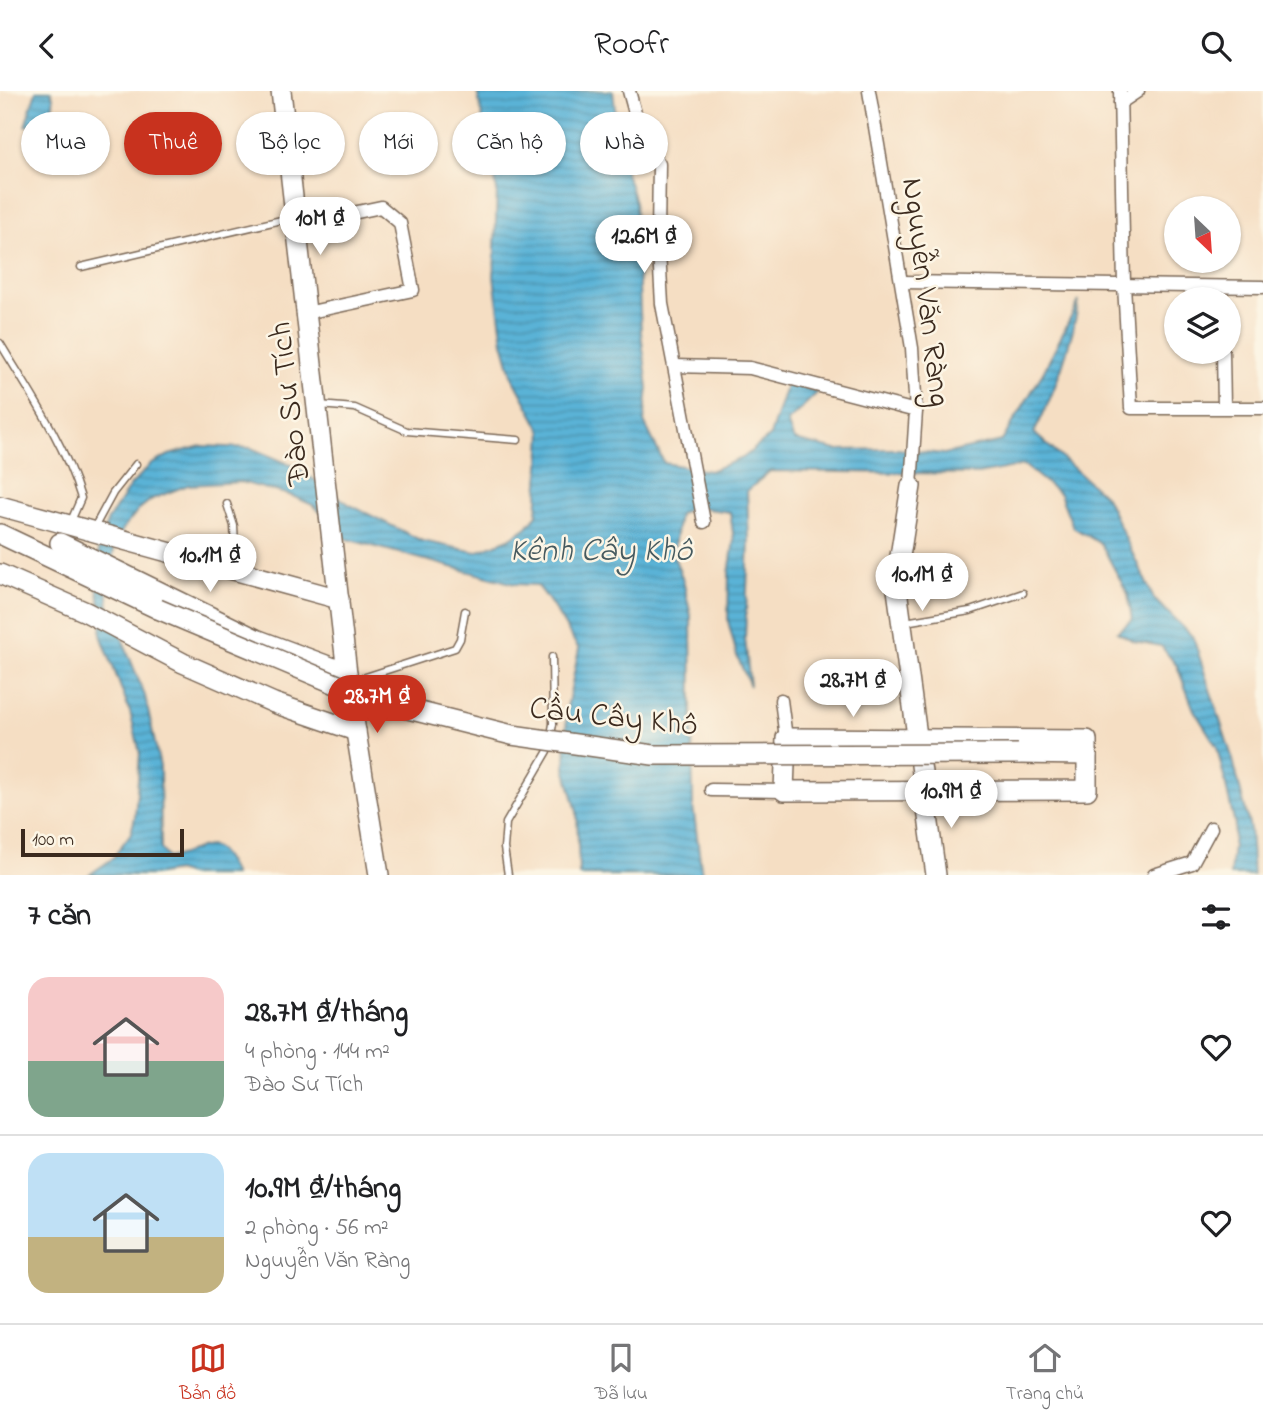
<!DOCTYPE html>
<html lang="vi">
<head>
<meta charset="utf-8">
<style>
  :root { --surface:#fff; --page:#f2f2f2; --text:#202124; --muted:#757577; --line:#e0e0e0; --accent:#c8321e }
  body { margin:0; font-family:"Indie Flower",sans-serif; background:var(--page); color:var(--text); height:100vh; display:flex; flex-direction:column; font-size:26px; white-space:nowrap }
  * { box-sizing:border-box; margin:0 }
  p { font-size:23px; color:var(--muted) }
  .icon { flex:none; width:38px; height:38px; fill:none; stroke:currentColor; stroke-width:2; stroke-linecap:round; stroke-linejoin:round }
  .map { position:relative; height:784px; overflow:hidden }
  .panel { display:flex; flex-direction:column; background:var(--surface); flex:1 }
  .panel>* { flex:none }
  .guide { position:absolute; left:21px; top:21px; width:700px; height:63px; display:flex; gap:14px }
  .needle { width:46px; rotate:155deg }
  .controls { position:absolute; left:1164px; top:105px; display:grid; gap:14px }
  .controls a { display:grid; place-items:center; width:77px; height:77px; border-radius:50%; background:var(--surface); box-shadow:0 2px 5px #0004; font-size:35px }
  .scale { position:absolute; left:21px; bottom:18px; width:163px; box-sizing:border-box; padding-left:7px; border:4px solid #3b2a1e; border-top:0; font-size:19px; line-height:24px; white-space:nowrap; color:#3b2a1e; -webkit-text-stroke:5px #fcf5e5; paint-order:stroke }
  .price { position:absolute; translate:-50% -60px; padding:0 16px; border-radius:24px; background:#fff; color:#222; font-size:23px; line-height:46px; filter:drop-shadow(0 2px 4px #0008) }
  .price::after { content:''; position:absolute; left:50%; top:42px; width:21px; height:16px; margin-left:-10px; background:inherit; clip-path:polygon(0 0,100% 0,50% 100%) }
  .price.current { background:var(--accent); color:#fff }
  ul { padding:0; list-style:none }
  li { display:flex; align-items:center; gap:21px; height:175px; padding:0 28px }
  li+li { border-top:2px solid var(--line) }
  li span { display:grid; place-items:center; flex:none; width:196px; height:140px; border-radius:21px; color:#555 }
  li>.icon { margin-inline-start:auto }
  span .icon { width:84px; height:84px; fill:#fffc; stroke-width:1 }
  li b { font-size:30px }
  h2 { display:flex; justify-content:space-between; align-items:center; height:84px; padding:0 28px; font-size:30px }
  .tag { padding:0 24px; border-radius:32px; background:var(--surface); box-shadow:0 2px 5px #0004; font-size:24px; line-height:63px }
  .tag.current { background:var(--accent); color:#fff }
  header { display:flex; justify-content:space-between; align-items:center; height:91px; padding:0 28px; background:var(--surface); font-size:32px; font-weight:600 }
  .dock { display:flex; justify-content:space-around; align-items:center; height:98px; border-top:2px solid var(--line); background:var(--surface); font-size:19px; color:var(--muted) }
  .dock a { display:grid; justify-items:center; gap:4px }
  .dock .current { color:var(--accent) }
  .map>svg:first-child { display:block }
  .water { fill:url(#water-rules); stroke:#4a6e7a; stroke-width:2 }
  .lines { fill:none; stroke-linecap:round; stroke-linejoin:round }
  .lane-casing { stroke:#7c6958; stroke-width:9 }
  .street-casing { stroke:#7c6958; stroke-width:15 }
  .secondary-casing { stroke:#7c6958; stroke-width:22 }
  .lane { stroke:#fff; stroke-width:6 }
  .street { stroke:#fff; stroke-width:12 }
  .secondary { stroke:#fff; stroke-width:19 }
  .secondary-bridge-casing { stroke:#7c6958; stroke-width:22; stroke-linecap:butt }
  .secondary-bridge { stroke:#fff; stroke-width:19 }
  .labels { text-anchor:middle; stroke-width:5; stroke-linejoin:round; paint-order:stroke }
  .street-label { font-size:32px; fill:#3b2a1e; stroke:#fcf5e5 }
  .water-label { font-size:33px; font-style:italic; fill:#465a5f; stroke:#fcf5e5 }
</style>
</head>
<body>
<header><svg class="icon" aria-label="back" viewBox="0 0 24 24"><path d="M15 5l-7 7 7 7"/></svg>Roofr<svg class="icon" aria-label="search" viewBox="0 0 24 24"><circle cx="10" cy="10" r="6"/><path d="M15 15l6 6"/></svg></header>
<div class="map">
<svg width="1263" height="784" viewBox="0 0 1263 784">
  <defs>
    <pattern id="water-rules" width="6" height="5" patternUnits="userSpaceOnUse" patternTransform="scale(1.75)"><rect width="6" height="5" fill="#5ab3d7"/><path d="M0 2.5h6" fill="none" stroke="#4c92ae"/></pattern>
  </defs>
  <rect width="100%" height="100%" fill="#fcf5e5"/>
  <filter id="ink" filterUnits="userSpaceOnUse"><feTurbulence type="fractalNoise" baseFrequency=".0143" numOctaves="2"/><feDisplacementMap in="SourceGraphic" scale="14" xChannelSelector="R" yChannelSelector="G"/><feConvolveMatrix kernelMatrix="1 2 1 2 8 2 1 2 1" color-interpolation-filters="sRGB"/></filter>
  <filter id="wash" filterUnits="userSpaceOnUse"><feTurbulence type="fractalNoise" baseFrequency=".00686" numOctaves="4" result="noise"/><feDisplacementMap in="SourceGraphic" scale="28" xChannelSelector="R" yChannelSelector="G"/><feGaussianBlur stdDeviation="1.57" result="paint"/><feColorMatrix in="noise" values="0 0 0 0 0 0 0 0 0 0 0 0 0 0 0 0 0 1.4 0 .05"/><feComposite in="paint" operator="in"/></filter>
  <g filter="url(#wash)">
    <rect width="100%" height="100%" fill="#f5dec3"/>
    <g class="water">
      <path d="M 36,0 L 51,0 C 59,19 44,33 25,35 Z"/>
      <path d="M 477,0 L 613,0 L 620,62 L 635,111 L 641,241 L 648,297 L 644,331 L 664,372 L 710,380 L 743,367 L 770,345 L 787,292 L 818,301 L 787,331 L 794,349 L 836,359 L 897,358 L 944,363 L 1002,350 L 1044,280 L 1079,210 C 1070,258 1056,299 1034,342 L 1106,406 L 1154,508 L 1193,546 L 1233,669 L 1250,738 L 1253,784 L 1230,784 L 1235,734 L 1217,656 L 1194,619 L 1177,575 L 1161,555 L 1134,550 L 1117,541 L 1132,529 L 1128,503 L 1101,453 L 1073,436 L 1060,403 L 1024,374 L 978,383 L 770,380 L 747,400 L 749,450 L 745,547 L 750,595 L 737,565 L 728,530 L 729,483 L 734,449 L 730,421 L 692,416 L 679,423 L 673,463 L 683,489 L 691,525 L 693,715 L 702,784 L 579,784 L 577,721 L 565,677 L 567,617 L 579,558 C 565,537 554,513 537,494 L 515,493 L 347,448 L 313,414 L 290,404 L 241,391 L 188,394 L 152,408 L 138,419 L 123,438 L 115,454 L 107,493 L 109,515 L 145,605 L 160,676 L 161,758 L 168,767 C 206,760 213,737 234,784 L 189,784 L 176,780 L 153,784 L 89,784 L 112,768 L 131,742 L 135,726 L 140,662 L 130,621 L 101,544 L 102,526 L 97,495 L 99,454 L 108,429 L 130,395 L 150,374 L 169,364 L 201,355 L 251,357 L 298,377 L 350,414 L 422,450 L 476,461 L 509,448 L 527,436 L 537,424 L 542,341 L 513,287 L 503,251 L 494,186 L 497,99 Z"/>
    </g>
  </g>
  <g filter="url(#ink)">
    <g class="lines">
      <defs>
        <g id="lane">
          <polyline points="81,176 294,126"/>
          <path d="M 0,252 C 30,302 64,351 81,407 L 71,430"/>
          <polyline points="319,314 355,317 407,340 518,349"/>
          <polyline points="227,413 234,435 236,476"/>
          <polyline points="94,437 113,402 136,373"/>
          <polyline points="905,531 970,520 1023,502"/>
          <polyline points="350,591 455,557 460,548 465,520"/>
          <polyline points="508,784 504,757 506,732 548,660 553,633 552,566"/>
        </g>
        <g id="street">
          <polyline points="629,0 641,44 659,73 658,144 662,213 704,431"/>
          <polyline points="869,0 912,257 916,320 911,395"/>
          <polyline points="1120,0 1124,194 1131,317 1263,317"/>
          <polyline points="1120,12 1138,0"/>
          <polyline points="296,134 381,116 400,132 413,199 306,222"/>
          <polyline points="902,191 1263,196"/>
          <polyline points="1223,261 1224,316"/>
          <polyline points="675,275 750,277 916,320"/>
          <polyline points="781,609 786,647"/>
          <polyline points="711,699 784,700"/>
          <polyline points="1154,784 1192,772 1211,737"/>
        </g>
        <g id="secondary">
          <polyline points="281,0 348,591 379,784"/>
          <polyline points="911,395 896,491 936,784"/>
          <polyline points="0,415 339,508"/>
          <polyline points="0,443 158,518"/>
          <polyline points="60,452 256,548 347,582"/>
          <polyline points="0,483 86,521 183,572 274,612 356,640"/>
          <polygon points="786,647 1087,649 1087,699 784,700"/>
          <polyline points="1018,663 1087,664"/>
        </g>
      </defs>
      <use href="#lane" class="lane-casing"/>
      <use href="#street" class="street-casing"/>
      <use href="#secondary" class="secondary-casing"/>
      <use href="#lane" class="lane"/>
      <use href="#street" class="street"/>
      <use href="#secondary" class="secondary"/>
      <defs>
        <polyline id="secondary-bridge" points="158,518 376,610 512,644 653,664 1018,663"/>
      </defs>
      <use href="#secondary-bridge" class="secondary-bridge-casing"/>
      <use href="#secondary-bridge" class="secondary-bridge"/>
    </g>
  </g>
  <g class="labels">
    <g class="street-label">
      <text transform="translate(928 201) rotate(83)" y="11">Nguyễn Văn Ràng</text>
      <text transform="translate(288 313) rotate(-97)" y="11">Đào Sư Tích</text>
      <text transform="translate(614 624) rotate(6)" y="11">Cầu Cây Khô</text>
    </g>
    <g class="water-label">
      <text x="601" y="469">Kênh Cây Khô</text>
    </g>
  </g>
</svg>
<div class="controls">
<a><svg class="needle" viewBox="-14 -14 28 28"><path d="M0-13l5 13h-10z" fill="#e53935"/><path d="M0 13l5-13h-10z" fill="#757577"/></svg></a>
<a><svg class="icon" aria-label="layers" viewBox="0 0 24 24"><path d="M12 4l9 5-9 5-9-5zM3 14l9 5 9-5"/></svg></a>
</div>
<div class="scale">100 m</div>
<b class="price" style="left:320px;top:166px">10M ₫</b>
<b class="price" style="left:644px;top:184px">12.6M ₫</b>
<b class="price" style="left:210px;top:503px">10.1M ₫</b>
<b class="price" style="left:922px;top:522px">10.1M ₫</b>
<b class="price" style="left:853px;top:628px">28.7M ₫</b>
<b class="price current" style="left:377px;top:644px">28.7M ₫</b>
<b class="price" style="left:951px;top:739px">10.9M ₫</b>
<div class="guide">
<a class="tag">Mua</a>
<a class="tag current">Thuê</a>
<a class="tag">Bộ lọc</a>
<a class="tag">Mới</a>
<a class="tag">Căn hộ</a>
<a class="tag">Nhà</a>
</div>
</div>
<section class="panel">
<h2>7 căn<svg class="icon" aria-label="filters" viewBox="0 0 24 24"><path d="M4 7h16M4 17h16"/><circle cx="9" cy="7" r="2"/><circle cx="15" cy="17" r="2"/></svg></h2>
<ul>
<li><span style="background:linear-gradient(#f6c9c9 60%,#7fa58c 0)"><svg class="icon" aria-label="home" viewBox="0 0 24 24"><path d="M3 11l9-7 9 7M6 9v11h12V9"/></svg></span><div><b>28.7M ₫/tháng</b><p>4 phòng · 144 m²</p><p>Đào Sư Tích</p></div><svg class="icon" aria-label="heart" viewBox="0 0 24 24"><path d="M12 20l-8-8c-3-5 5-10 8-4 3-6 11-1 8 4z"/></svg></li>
<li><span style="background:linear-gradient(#bfe0f5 60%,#c2b280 0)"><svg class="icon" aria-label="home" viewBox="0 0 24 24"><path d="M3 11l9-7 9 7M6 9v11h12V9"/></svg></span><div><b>10.9M ₫/tháng</b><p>2 phòng · 56 m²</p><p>Nguyễn Văn Ràng</p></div><svg class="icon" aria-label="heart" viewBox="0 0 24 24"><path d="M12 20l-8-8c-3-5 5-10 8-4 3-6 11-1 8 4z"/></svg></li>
</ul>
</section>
<nav class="dock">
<a class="current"><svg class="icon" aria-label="map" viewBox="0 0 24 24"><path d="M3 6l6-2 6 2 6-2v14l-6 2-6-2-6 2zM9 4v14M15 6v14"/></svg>Bản đồ</a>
<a><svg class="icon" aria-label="saved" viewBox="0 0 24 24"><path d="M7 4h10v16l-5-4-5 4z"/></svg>Đã lưu</a>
<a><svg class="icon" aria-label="home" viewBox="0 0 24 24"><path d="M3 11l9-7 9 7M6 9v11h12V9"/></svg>Trang chủ</a>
</nav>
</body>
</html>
